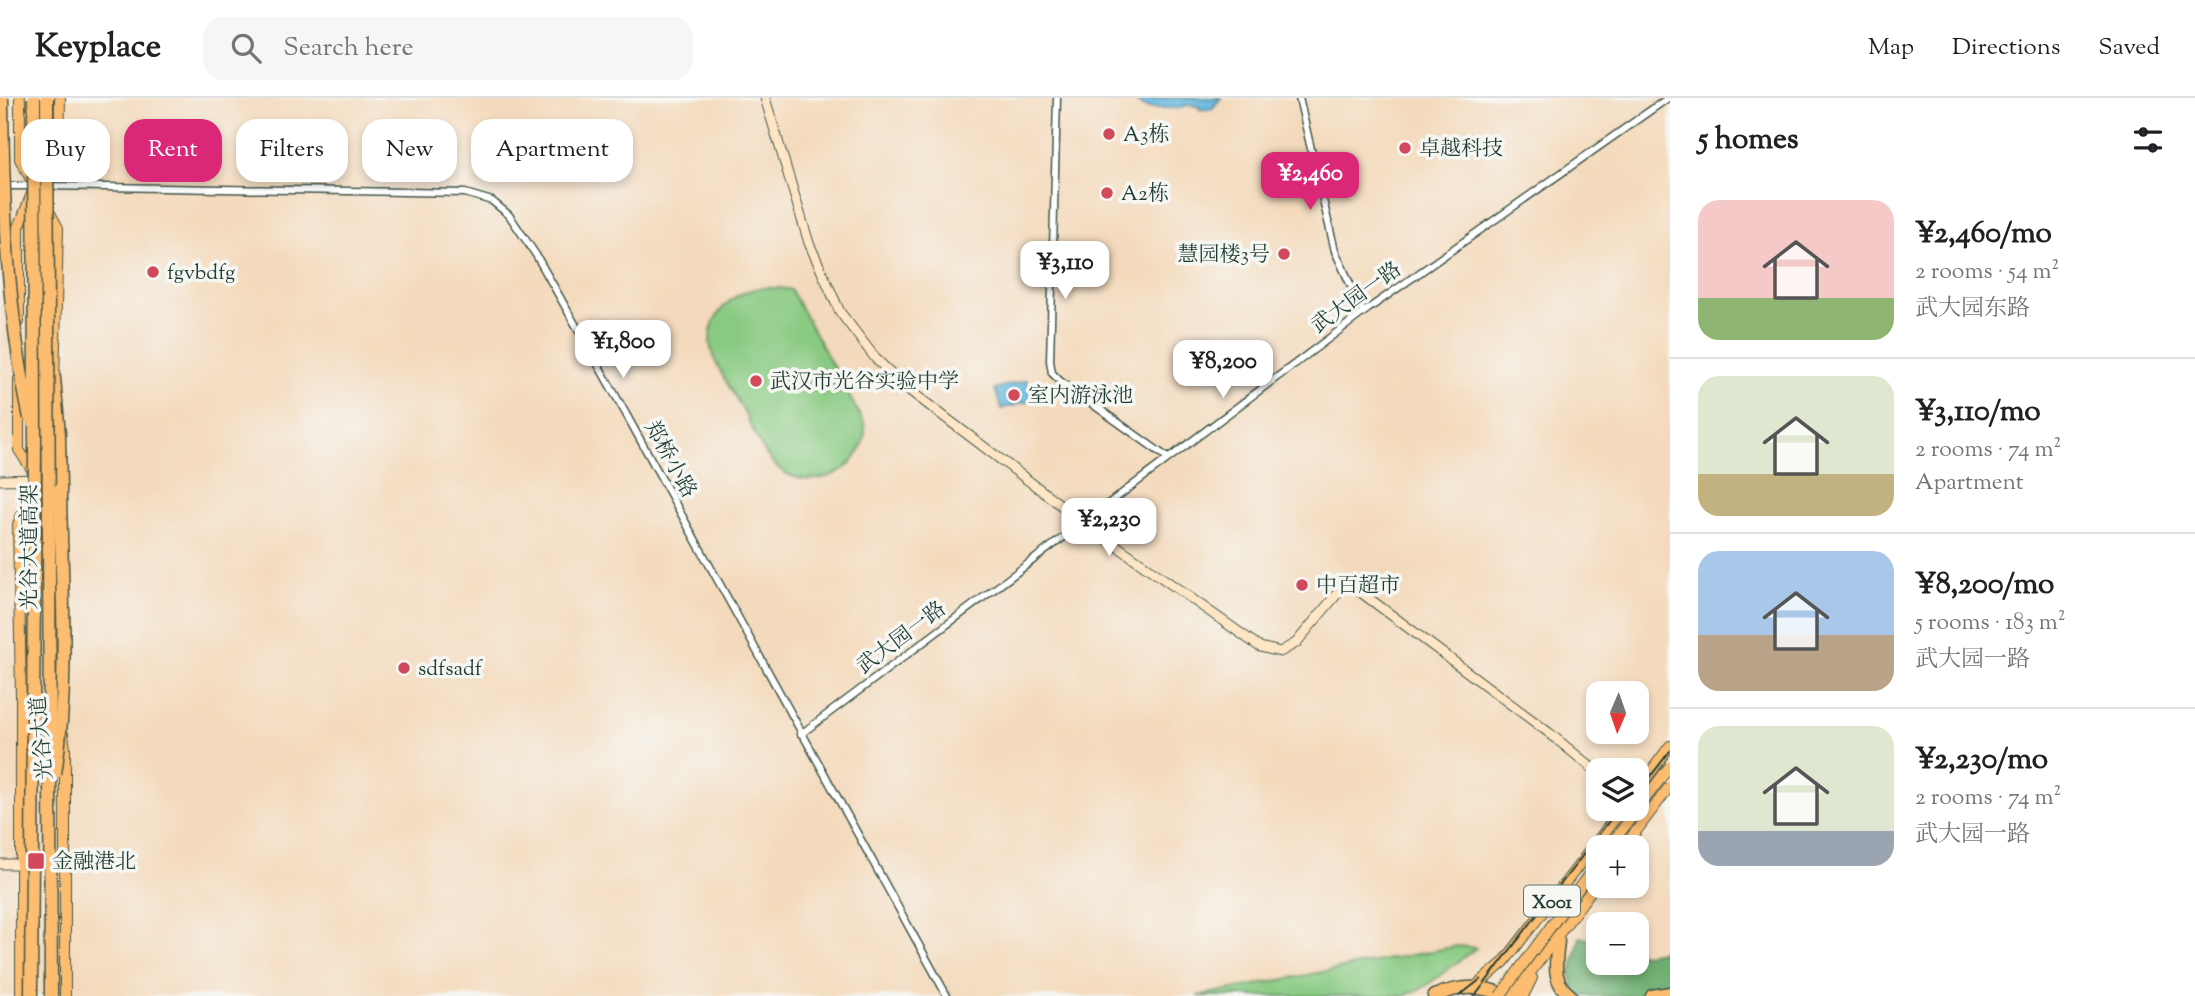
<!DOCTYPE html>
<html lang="en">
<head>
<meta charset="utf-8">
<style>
  :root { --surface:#fff; --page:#f6f6f6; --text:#202124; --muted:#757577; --line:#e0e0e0; --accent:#db2777 }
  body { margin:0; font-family:"Sorts Mill Goudy","Noto Serif SC",serif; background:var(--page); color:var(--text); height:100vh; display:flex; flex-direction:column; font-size:26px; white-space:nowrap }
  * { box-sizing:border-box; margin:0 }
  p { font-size:23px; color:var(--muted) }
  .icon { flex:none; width:38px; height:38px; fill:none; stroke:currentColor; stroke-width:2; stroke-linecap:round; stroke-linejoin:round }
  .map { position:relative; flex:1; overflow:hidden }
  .sheet { display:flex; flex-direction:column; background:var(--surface); width:525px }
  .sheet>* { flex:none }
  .guide { position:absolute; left:21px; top:21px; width:665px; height:63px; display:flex; gap:14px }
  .needle { width:46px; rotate:182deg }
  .tools { position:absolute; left:1586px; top:583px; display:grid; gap:14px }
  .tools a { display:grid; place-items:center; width:63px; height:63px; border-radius:14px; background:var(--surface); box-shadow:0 4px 10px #0003; font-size:35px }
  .price { position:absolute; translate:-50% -60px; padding:0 16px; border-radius:14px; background:#fff; color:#222; font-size:23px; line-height:46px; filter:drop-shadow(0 2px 4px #0008) }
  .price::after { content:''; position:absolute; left:50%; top:42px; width:21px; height:16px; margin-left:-10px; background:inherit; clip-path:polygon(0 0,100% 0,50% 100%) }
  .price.on { background:var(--accent); color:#fff }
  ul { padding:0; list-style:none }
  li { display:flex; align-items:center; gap:21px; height:175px; padding:0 28px }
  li+li { border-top:2px solid var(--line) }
  li span { display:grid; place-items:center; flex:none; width:196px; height:140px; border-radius:21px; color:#555 }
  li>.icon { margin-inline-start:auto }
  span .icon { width:84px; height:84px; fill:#fffc; stroke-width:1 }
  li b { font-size:30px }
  h2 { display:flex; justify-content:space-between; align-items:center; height:84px; padding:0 28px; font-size:30px }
  .pill { padding:0 24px; border-radius:21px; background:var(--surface); box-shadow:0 4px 10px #0003; font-size:24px; line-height:63px }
  .pill.on { background:var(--accent); color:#fff }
  header { display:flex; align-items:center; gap:42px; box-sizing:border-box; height:98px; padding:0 35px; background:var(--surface); border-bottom:2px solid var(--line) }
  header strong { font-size:33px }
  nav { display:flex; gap:38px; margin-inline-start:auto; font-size:24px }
  .search { width:490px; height:63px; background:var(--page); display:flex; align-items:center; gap:18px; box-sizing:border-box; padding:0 24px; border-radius:21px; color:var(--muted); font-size:26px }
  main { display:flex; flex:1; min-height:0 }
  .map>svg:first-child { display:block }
  .green { fill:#89ca82; stroke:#54845b; stroke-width:2 }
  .forest { fill:#6eae70; stroke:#467652; stroke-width:2 }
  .water { fill:#62b6de; stroke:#407a89; stroke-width:2 }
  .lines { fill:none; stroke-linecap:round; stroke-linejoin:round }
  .street-casing { stroke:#3f5548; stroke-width:9 }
  .secondary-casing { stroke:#3f5548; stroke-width:11 }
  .primary-casing { stroke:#3f5548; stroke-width:12 }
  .highway-casing { stroke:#3f5548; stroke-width:15 }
  .street { stroke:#fff; stroke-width:6 }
  .secondary { stroke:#fee5c5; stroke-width:9 }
  .primary { stroke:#fcbd6f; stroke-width:10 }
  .highway { stroke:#fcbd6f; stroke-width:12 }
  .tram { stroke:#1f3d34; stroke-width:2 }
  .primary-bridge-casing { stroke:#3f5548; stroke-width:12; stroke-linecap:butt }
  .highway-bridge-casing { stroke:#3f5548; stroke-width:15; stroke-linecap:butt }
  .primary-bridge { stroke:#fcbd6f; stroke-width:10 }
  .highway-bridge { stroke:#fcbd6f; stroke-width:12 }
  .poi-dot { fill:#d1495b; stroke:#f6f6f2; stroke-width:2.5 }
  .labels { text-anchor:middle; stroke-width:7; stroke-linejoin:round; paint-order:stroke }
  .shield { fill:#f6f6f2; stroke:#60746d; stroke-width:2 }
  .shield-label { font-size:19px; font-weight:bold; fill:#1f3d34 }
  .poi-label { font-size:21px; fill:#1f3d34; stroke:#f6f6f2; text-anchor:start }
  .street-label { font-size:21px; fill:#1f3d34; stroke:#f6f6f2 }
</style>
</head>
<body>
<header>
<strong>Keyplace</strong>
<div class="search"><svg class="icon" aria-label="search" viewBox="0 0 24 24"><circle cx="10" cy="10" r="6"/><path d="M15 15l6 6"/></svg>Search here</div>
<nav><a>Map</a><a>Directions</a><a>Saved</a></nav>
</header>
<main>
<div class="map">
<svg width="1670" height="898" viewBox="0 0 1670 898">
  <rect width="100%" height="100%" fill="#f6f6f2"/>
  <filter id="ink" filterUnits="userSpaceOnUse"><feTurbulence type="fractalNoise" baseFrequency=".0143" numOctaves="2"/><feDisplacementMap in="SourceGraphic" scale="14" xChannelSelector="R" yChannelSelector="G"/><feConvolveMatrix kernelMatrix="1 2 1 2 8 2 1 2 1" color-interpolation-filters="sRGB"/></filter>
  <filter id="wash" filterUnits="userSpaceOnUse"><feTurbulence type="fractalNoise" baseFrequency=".00686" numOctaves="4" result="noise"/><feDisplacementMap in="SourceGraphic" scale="28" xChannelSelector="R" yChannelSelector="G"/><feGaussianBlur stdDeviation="1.57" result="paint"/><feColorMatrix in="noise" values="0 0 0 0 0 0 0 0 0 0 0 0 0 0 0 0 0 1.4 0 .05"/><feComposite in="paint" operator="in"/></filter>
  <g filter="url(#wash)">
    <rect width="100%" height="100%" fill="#f4dabc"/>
    <g class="green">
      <path d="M 780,190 L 791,192 L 865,327 C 867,368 823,393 787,376 C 766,366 755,335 745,316 C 735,297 722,279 714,260 C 701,228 724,199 754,191 C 762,189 772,190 780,190 Z"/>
      <polygon points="1458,848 1476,850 1426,888 1404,898 1197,898"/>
    </g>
    <polygon class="forest" points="1580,839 1598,844 1598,864 1636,864 1636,854 1644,856 1670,852 1670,898 1577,898 1570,878"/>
    <g class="water">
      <polygon points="1135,0 1221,0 1211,12 1199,11 1199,8 1184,7 1183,10 1146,10 1135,2"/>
      <polygon points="1027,282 1033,302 1001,311 995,291"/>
    </g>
  </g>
  <g filter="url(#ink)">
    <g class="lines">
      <defs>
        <g id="street">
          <polyline points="1057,0 1050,263 1052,275 1060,283 1168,360"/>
          <polyline points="1299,0 1335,153 1363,214"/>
          <polyline points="2,88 33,88"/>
          <polyline points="48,88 465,95 492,103 509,117 536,157 626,316 947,898"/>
          <polyline points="801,636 1368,211 1668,0"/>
        </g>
        <g id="secondary">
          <polyline points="765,0 809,145 840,214 876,261 909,292 1083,424 1260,549 1280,554 1296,545 1347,484 1548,634 1598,675"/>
          <polyline points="0,382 38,381"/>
          <polyline points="0,766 20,766"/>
        </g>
        <g id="primary">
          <polyline points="47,75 59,60 60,0"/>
          <polyline points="47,110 58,130 54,285"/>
          <polyline points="19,224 19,129 35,88 20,61 20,0"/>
          <polyline points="19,281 19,352 35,376"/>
          <polyline points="47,406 38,381 47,362"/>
          <polyline points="63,636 65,651 65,898"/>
          <polyline points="1636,694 1670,648"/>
          <polyline points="1475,889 1504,864 1623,710"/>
          <polyline points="21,898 21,598 18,426 33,393"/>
          <polyline points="1513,898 1598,783"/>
          <polyline points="1523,898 1532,880"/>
        </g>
        <g id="highway">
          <polyline points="54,280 59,337 60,391"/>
          <path d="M 1558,843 C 1556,864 1551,884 1571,898"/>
          <path d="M 1434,898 C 1459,888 1481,886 1507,898"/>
          <polyline points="1652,898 1670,895"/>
        </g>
      </defs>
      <use href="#street" class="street-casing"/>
      <use href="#secondary" class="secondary-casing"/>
      <use href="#primary" class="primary-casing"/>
      <use href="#highway" class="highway-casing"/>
      <use href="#street" class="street"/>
      <use href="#secondary" class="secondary"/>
      <use href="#primary" class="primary"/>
      <use href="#highway" class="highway"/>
      <g class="tram">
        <polyline points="1636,697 1670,653"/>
        <polyline points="1459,898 1481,881"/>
        <polyline points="1475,898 1619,710"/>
      </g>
      <defs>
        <g id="primary-bridge">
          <polyline points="1609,749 1670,668"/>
          <polyline points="1624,749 1670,688"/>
          <polyline points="1500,898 1598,764"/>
        </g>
        <g id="highway-bridge">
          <path d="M 2,0 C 3,107 7,215 30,320"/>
          <polyline points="47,0 51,898"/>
          <path d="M 55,675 C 70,582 61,485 60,391"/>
          <polyline points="31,898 35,345 34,0"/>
        </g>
      </defs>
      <use href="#primary-bridge" class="primary-bridge-casing"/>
      <use href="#highway-bridge" class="highway-bridge-casing"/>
      <use href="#primary-bridge" class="primary-bridge"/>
      <use href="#highway-bridge" class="highway-bridge"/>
    </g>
  </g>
  <g class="poi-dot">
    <circle cx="1109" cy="36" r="7"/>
    <circle cx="1405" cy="50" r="7"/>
    <circle cx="1107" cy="95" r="7"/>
    <circle cx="1284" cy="156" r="7"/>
    <circle cx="153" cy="174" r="7"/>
    <circle cx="756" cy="283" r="7"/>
    <circle cx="1014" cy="297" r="7"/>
    <circle cx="1302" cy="487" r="7"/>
    <circle cx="404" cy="570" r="7"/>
    <rect x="27" y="754" width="18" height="18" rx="3.5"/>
  </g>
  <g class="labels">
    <rect class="shield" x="1524" y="787.5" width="56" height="31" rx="5"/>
    <g class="shield-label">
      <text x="1552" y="810">X001</text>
    </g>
    <g class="poi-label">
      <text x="1123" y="43">A3栋</text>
      <text x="1419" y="57">卓越科技</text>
      <text x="1121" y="102">A2栋</text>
      <text x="1270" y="163" text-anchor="end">慧园楼3号</text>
      <text x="167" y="181">fgvbdfg</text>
      <text x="770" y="290">武汉市光谷实验中学</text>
      <text x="1028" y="304">室内游泳池</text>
      <text x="1316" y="494">中百超市</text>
      <text x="418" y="577">sdfsadf</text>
      <text x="52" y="770">金融港北</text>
    </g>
    <g class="street-label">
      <text transform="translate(1356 199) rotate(-36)" y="7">武大园一路</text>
      <text transform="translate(671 361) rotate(61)" y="7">郑桥小路</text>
      <text transform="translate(29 449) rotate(-90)" y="7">光谷大道高架</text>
      <text transform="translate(901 539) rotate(-37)" y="7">武大园一路</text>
      <text transform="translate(41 640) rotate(-95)" y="7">光谷大道</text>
    </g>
  </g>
</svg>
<div class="tools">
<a><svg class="needle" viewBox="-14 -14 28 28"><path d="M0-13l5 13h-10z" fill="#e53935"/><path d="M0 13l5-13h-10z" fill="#757577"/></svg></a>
<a><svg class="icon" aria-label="layers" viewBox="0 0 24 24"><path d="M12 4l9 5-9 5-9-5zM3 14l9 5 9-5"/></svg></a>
<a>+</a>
<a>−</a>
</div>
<b class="price on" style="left:1310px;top:114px">¥2,460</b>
<b class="price" style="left:1065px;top:203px">¥3,110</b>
<b class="price" style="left:623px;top:282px">¥1,800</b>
<b class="price" style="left:1223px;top:302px">¥8,200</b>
<b class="price" style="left:1109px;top:460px">¥2,230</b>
<div class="guide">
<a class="pill">Buy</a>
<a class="pill on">Rent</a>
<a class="pill">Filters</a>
<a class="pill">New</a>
<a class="pill">Apartment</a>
</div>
</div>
<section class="sheet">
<h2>5 homes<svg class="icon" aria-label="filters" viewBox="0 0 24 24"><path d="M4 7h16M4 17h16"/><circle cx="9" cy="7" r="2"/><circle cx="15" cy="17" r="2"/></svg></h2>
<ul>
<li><span style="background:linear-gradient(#f6c9c9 70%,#8fb573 0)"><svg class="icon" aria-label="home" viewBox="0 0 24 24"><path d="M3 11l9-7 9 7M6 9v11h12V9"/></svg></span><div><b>¥2,460/mo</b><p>2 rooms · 54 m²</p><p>武大园东路</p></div></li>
<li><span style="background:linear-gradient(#dfe7d0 70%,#c2b280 0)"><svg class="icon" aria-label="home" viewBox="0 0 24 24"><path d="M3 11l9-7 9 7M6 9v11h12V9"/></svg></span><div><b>¥3,110/mo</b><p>2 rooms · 74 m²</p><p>Apartment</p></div></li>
<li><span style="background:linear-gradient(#a9c7e8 60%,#b9a48a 0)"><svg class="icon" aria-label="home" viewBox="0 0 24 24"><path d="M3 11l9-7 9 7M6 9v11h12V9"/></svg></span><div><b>¥8,200/mo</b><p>5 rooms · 183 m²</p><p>武大园一路</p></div></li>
<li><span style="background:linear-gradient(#dfe7d0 75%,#9aa5b1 0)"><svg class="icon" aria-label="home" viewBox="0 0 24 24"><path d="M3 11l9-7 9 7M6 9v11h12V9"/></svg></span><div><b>¥2,230/mo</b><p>2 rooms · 74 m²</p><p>武大园一路</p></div></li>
</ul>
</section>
</main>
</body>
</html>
